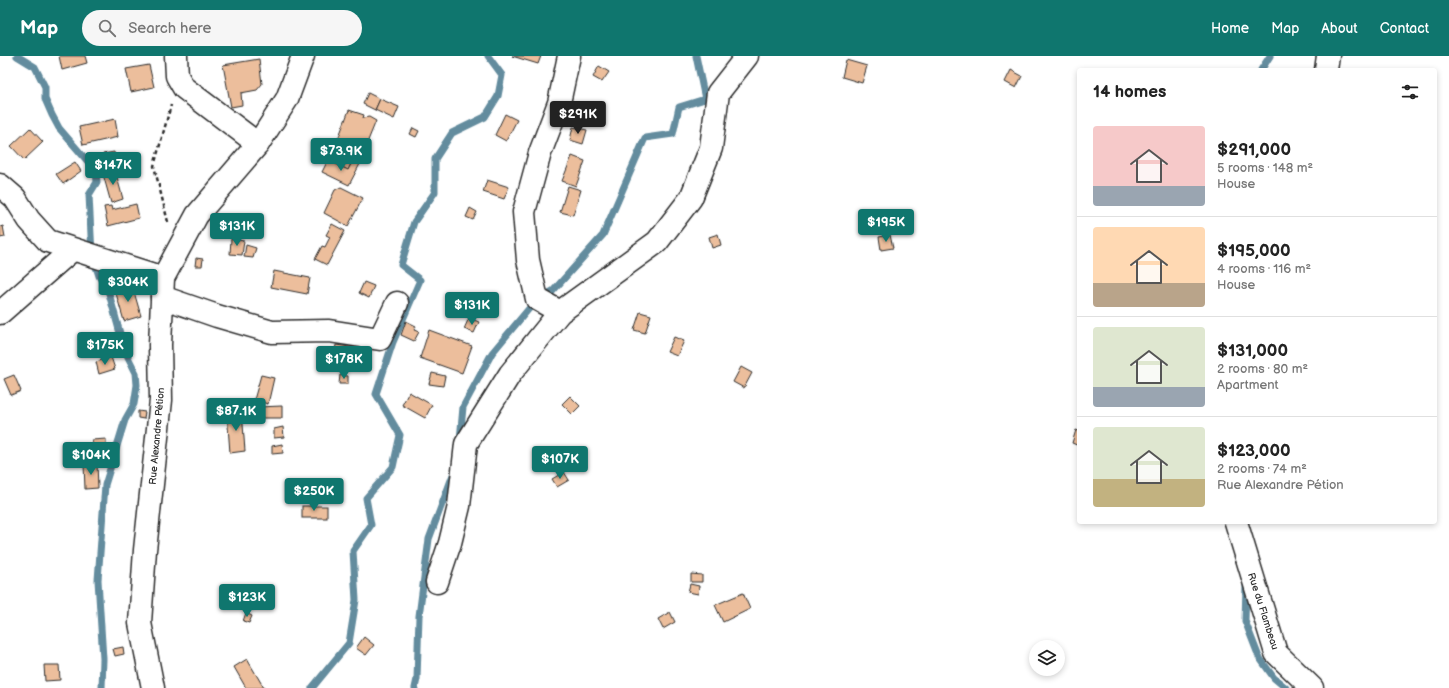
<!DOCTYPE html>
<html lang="en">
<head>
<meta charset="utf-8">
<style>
  :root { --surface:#fff; --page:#f6f6f6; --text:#222; --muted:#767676; --line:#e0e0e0; --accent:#0f766e }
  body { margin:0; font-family:"Balsamiq Sans",sans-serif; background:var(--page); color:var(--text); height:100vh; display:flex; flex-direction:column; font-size:15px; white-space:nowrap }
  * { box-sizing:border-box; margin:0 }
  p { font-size:13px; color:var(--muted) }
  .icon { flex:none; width:22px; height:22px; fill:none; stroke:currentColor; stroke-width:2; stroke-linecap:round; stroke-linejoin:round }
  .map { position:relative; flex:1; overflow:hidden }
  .details { position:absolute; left:1077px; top:12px; width:360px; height:456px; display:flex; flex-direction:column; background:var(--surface); border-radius:4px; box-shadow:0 2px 6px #0003 }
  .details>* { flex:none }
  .tools { position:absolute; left:1029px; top:584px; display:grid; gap:8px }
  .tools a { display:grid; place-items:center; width:36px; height:36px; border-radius:50%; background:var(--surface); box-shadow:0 2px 6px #0003; font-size:20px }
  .price { position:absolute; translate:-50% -34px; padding:0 9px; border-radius:4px; background:var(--accent); color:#fff; font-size:13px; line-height:26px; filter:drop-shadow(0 1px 2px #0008) }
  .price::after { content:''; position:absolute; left:50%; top:24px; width:12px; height:9px; margin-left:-6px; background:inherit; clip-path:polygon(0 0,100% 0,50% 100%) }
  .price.active { background:#222; color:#fff }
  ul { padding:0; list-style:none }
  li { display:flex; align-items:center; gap:12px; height:100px; padding:0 16px }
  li+li { border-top:1px solid var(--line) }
  li span { display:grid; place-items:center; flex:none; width:112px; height:80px; border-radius:4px; color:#555 }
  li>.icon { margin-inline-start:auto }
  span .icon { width:48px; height:48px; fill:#fffc; stroke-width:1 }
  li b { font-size:17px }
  h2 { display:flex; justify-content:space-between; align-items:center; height:48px; padding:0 16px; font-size:17px }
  header { display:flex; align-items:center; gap:24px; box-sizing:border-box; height:56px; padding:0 20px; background:var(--accent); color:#fff }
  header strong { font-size:19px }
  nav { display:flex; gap:22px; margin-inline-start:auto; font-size:14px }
  .search { width:280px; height:36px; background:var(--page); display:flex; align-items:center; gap:10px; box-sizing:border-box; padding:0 14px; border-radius:22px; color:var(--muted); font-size:15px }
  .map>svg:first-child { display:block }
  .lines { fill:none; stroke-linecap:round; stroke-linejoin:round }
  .stream { stroke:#638c9e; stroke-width:7 }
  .building { fill:#ecbe9c; stroke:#2b2b2b }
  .minor-casing { stroke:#2b2b2b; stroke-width:25 }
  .path { stroke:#2b2b2b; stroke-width:2.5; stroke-dasharray:4 3; stroke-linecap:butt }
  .minor { stroke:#fff; stroke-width:22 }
  .labels { text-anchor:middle; stroke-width:3; stroke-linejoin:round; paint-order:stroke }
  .street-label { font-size:10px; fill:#2b2b2b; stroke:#fff }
</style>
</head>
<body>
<header>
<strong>Map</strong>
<div class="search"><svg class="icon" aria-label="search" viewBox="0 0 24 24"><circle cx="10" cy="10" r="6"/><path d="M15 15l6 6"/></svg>Search here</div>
<nav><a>Home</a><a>Map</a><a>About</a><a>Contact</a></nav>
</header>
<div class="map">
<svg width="1449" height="632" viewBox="0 0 1449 632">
  <rect width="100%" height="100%" fill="#fff"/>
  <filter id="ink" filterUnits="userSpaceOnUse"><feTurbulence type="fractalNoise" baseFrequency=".025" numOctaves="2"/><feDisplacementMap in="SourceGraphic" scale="8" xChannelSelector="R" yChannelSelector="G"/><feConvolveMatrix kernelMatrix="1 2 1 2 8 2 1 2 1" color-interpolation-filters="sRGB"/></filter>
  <g filter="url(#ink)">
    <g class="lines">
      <g class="stream">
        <polyline points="17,0 35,11 45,31 45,43 52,59 59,72 96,115 97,126 89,139 92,199 99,220 108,234 121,281 128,301 136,317 137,329 134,348 125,364 105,429 98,524 103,603 102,632"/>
        <polyline points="1261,14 1270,0"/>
        <polyline points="460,384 463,351 492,297 537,243 553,235 603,179 645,82 673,78 679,51 705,43 696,0"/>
        <polyline points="1246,529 1245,565 1259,601 1274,622 1286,632"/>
        <polyline points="312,632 349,587 356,544 353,495 371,469 366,442 393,411 400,379 376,338 393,286 420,224 401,209 414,166 435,136 435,103 452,77 485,61 498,40 502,19 488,0"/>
        <polyline points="415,632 417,623 419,560 429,483 454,416"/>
      </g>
    </g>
    <g class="building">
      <polygon points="59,0 85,0 87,7 62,14"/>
      <polygon points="512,0 541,0 538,8"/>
      <polygon points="259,3 262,28 257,34 241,37 242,49 231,51 223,9"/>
      <polygon points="846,4 867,10 862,27 842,21"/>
      <polygon points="149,9 154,31 131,36 126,13"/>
      <polygon points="599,10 609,16 602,26 593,21"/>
      <polygon points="1011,14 1022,20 1016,32 1005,26"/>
      <polygon points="368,37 380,43 375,54 363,48"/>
      <polygon points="380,43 399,51 394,63 375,54"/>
      <polygon points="349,54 364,59 363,62 369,61 376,65 365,92 338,83"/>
      <polygon points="505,58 517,64 506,85 495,79"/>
      <polygon points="115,63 118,81 83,89 79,71"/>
      <polygon points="573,71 587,74 583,88 570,84"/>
      <polygon points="30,72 43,86 24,104 11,90"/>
      <polygon points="413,72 419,75 416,81 410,78"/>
      <polygon points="329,92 353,104 348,114 324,102"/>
      <polygon points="114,96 116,106 105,108 103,98"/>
      <polygon points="572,100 585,105 576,130 562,125"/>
      <polygon points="328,104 348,114 353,104 360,108 349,129 322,116"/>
      <polygon points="75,106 81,115 63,128 56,118"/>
      <polygon points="115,114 123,143 111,147 103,118"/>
      <polygon points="487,124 509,131 504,143 483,136"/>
      <polygon points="568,130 581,134 573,159 560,156"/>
      <polygon points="341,131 363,142 348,170 324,157 335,134"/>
      <polygon points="136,148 139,162 108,170 104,151 111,150 112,154"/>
      <polygon points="470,152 477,156 473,164 466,161"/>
      <polygon points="332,168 345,175 327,209 315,203 322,190 325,191 330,181 326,179"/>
      <polygon points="3,170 5,181 0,182 0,171"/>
      <polygon points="718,178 721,189 712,192 709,181"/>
      <polygon points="890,179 893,192 881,194 879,181"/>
      <polygon points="231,183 244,185 242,199 230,198"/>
      <polygon points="246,189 256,192 253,202 244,201"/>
      <polygon points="196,202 203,203 202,210 195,210"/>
      <polygon points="274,215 310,222 307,238 271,231"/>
      <polygon points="364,226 374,230 369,242 359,237"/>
      <polygon points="132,229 141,260 124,265 115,234"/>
      <polygon points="640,256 651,259 645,277 634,274"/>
      <polygon points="469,262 479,266 474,277 464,273"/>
      <polygon points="406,265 416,270 414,274 419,276 414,285 401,279"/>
      <polygon points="429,274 472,290 462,317 420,302"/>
      <polygon points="674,281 684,285 677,300 667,296"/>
      <polygon points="336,289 363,293 360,309 333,305"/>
      <polygon points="111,301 115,313 99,318 96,306"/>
      <polygon points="741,311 752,317 744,332 733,326"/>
      <polygon points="432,317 445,320 443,330 429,328"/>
      <polygon points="14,319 21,335 11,339 4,323"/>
      <polygon points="261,319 274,322 268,348 254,344"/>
      <polygon points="340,319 348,320 348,328 339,328"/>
      <polygon points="409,336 432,349 425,362 402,349"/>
      <polygon points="570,340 580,350 572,358 562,348"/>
      <polygon points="282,350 282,362 258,362 258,351"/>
      <polygon points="138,355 145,356 144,363 138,362"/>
      <polygon points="242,355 245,395 230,397 227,356"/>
      <polygon points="283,371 284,381 274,382 274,373"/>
      <polygon points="1076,374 1079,375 1079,390 1072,387"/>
      <polygon points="106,383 106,398 93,398 92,384"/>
      <polygon points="282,388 283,397 272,398 272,390"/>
      <polygon points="97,407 98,432 85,433 84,408"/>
      <polygon points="564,416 569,424 557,431 552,423"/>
      <rect x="302" y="450" width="25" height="12"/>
      <polygon points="691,518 702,519 702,526 691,526"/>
      <polygon points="690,528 699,530 698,538 688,536"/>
      <polygon points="246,532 261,538 254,554 240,548"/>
      <polygon points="743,537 750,553 723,566 715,549"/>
      <polygon points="670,556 675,566 663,573 658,563"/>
      <polygon points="246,557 252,560 249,567 243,565"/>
      <polygon points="364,581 374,589 366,599 356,592"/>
      <polygon points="123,591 124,598 115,600 113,593"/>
      <polygon points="247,603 264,632 246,632 234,611"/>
      <polygon points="44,609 59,609 60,624 45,625"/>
    </g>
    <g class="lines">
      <defs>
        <g id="minor">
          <polyline points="176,0 177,20 184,32 258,88"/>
          <polyline points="1326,14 1328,0"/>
          <polyline points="0,129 15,142 29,164 48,185 163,222"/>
          <polyline points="162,241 217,260 272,276 329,275 380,283 397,247"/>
          <polyline points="560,256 537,243 528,204 524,156 540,97 559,47 569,0"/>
          <polyline points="0,257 72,194"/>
          <polyline points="1236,466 1276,597 1312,632"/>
          <polyline points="437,526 450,487 459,450 466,388 510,318 560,256 657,186 691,142 711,92 718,37 747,0"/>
          <polyline points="153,632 140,567 145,494 161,344 160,289 163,222 197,159 258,88 287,43 303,0"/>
        </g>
      </defs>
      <use href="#minor" class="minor-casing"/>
      <polyline class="path" points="168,166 154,110 171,49"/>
      <use href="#minor" class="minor"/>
    </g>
  </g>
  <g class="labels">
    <g class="street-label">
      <text transform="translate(156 380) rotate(-85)" y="4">Rue Alexandre Pétion</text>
      <text transform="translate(1264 555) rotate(72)" y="4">Rue du Flambeau</text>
    </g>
  </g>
</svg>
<div class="tools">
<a><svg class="icon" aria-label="layers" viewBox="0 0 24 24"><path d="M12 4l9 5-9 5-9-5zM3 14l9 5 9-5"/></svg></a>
</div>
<b class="price active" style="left:578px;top:79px">$291K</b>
<b class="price" style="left:341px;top:116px">$73.9K</b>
<b class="price" style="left:113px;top:130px">$147K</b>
<b class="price" style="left:886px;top:187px">$195K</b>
<b class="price" style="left:237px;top:191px">$131K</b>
<b class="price" style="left:128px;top:247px">$304K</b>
<b class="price" style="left:472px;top:270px">$131K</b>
<b class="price" style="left:105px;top:310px">$175K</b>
<b class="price" style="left:344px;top:324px">$178K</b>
<b class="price" style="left:236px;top:376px">$87.1K</b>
<b class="price" style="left:91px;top:420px">$104K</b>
<b class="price" style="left:560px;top:424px">$107K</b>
<b class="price" style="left:314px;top:456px">$250K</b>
<b class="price" style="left:247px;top:562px">$123K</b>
<section class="details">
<h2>14 homes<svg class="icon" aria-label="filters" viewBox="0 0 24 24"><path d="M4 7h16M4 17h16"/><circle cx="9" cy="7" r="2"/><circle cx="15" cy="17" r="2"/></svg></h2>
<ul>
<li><span style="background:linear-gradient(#f6c9c9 75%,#9aa5b1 0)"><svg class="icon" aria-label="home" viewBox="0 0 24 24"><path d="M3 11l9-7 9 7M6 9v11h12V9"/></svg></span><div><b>$291,000</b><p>5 rooms · 148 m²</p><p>House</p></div></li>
<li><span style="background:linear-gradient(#ffd9b3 70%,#b9a48a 0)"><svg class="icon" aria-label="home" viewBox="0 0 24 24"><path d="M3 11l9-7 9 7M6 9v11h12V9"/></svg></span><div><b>$195,000</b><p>4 rooms · 116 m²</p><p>House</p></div></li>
<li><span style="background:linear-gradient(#dfe7d0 75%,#9aa5b1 0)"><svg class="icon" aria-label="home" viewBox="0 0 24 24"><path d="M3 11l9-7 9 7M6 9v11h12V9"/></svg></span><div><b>$131,000</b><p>2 rooms · 80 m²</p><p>Apartment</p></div></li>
<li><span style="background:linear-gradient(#dfe7d0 65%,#c2b280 0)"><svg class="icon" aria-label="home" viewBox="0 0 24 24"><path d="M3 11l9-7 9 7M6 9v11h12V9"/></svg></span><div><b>$123,000</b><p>2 rooms · 74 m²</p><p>Rue Alexandre Pétion</p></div></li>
</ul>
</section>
</div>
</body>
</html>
